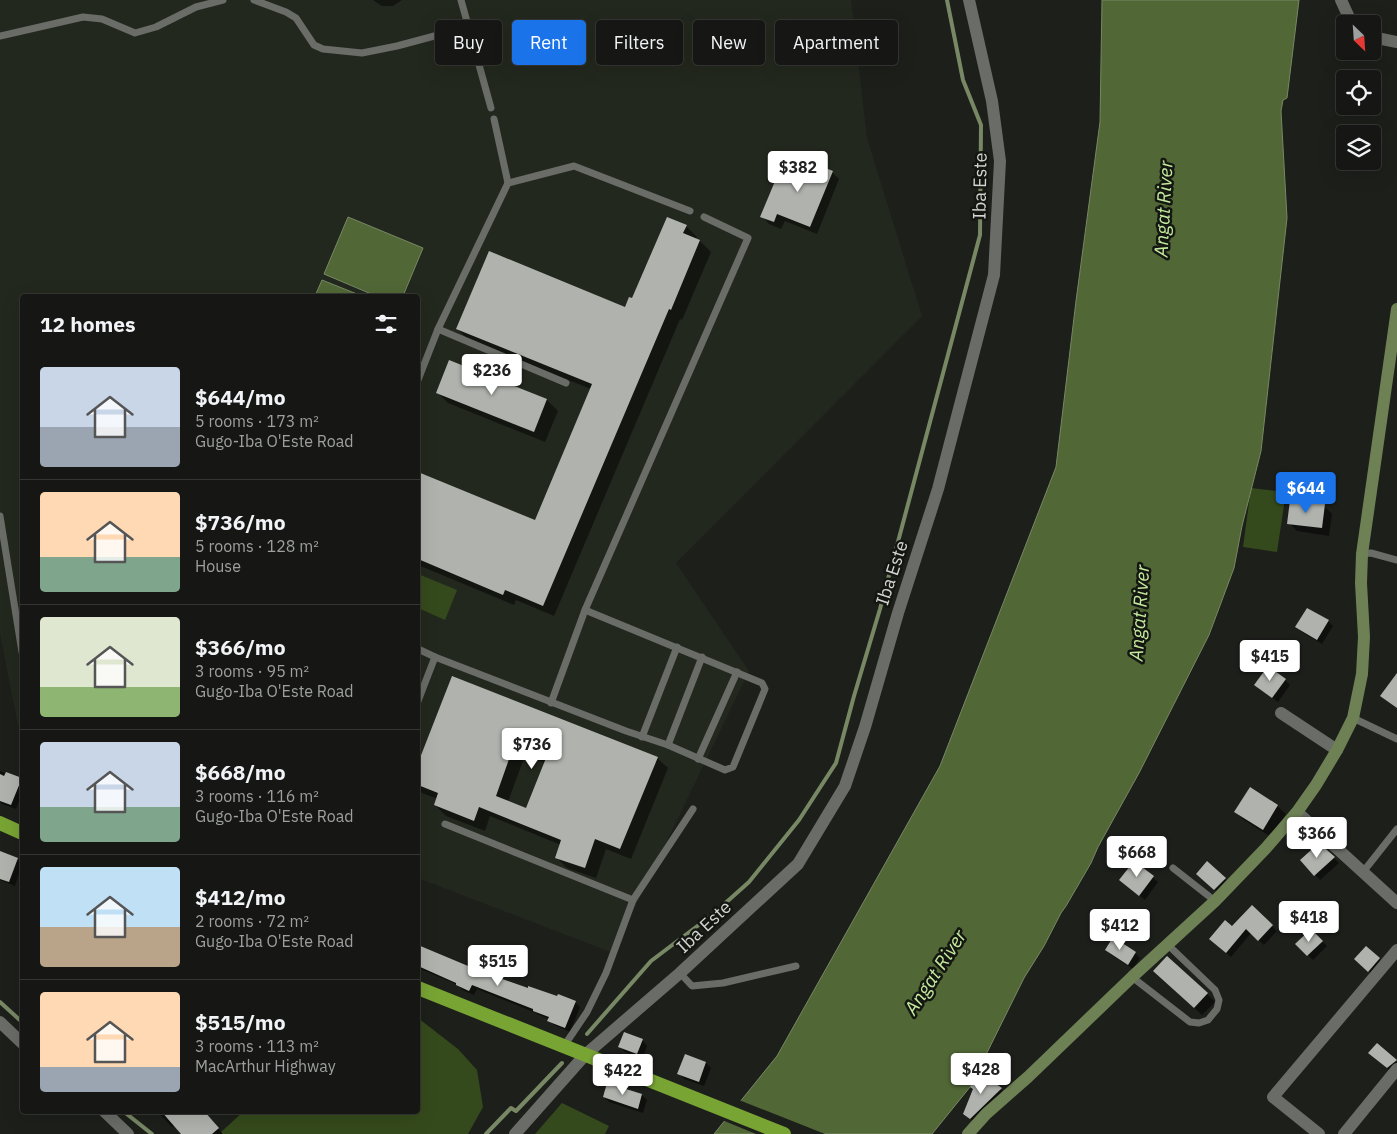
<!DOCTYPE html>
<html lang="en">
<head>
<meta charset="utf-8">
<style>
  :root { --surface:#161714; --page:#232422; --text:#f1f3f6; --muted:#9e9fa0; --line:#353634; --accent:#1a73e8 }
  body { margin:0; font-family:"IBM Plex Sans",sans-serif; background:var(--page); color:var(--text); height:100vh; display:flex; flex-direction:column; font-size:19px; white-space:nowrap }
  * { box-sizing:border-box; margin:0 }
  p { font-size:16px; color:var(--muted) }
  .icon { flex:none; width:28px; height:28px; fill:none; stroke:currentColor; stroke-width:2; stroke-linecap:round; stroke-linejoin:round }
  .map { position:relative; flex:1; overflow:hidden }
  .panel { position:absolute; left:20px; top:294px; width:400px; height:820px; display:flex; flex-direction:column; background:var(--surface); border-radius:5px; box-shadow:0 5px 20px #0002,0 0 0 1px var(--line) }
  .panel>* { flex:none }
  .top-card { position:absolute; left:435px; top:20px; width:475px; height:45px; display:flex; gap:10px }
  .needle { width:32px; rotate:155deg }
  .controls { position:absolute; left:1336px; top:15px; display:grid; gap:10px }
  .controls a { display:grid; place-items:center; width:45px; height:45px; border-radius:5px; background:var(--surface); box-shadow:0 5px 20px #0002,0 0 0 1px var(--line); font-size:25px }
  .price { position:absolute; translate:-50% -42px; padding:0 11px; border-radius:5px; background:#fff; color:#222; font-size:16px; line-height:32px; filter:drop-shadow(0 1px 2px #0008) }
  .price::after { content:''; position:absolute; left:50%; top:30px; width:15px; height:11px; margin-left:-8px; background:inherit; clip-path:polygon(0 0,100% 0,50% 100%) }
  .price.selected { background:var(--accent); color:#fff }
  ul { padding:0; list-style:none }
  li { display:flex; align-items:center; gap:15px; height:125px; padding:0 20px }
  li+li { border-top:1px solid var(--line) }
  li span { display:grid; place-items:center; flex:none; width:140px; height:100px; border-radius:5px; color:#555 }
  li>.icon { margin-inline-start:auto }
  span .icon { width:60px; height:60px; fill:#fffc; stroke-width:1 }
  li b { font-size:21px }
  h2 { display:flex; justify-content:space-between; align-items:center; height:60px; padding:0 20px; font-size:21px }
  .chip { padding:0 18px; border-radius:5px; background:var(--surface); box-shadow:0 5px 20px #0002,0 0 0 1px var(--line); font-size:18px; line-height:45px }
  .chip.selected { background:var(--accent); color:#fff }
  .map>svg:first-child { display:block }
  .built { fill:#23281e }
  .green { fill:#354a1c }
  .water { fill:#516736; stroke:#788865 }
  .pier { fill:#1d1f1b }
  .shadow { fill:#0007; fill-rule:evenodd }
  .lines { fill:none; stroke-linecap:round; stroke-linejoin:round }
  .stream { stroke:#788865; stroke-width:4 }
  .building { fill:#b0b3ad; fill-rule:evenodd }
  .service { stroke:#696c67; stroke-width:7 }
  .minor { stroke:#696c67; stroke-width:12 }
  .tertiary { stroke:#696c67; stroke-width:12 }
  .secondary { stroke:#6e8154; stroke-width:12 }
  .trunk { stroke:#78a434; stroke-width:14 }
  .labels { text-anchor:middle; stroke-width:5; stroke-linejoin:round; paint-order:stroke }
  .street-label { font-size:18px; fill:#d3d5d2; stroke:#141612 }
  .water-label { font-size:19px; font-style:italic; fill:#c4ea9d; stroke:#141612 }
</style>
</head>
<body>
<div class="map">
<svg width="1397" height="1134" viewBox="0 0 1397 1134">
  <rect width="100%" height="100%" fill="#1d1f1b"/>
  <polygon class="built" points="0,0 851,0 867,138 922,316 676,563 749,671 613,953 418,878 418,296 22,296 22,728 18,726 0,633"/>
  <g class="green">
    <polygon points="1251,488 1286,492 1277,552 1243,547"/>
    <polygon points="418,574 457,590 445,620 418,608"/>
    <polygon points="418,1018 458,1049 477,1070 483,1107 468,1134 222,1134 221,1132 244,1111 418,1111"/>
    <polygon points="562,1103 609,1126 605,1134 535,1134"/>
  </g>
  <g class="water">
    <polygon points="1102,0 1299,0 1287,98 1283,100 1281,111 1287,218 1261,451 1242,526 1234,568 1209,635 1139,773 1098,847 1091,863 1066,906 1061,913 1044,946 1024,978 970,1087 932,1134 714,1134 777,1056 940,766 1056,467 1076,301 1100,122"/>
    <polygon points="348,217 423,248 403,296 376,296 324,274"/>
    <polygon points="322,280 362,296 315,296"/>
  </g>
  <polygon class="pier" points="739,1100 825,1134 756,1134 722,1120"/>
  <g class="shadow">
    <polygon points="373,0 402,0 393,6 382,6"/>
    <polygon points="832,172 839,179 817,234 785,221 781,229 769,224 762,216 790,181"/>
    <polygon points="686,226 697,237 696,239 700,241 711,252 682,320 680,319 554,616 516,600 514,605 418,565 418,471 422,475 536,522 591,389 468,340 458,329 626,309"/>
    <polygon points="450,361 547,400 558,411 545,442 448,403 437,392"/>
    <polygon points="1324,506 1332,514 1329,536 1297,531 1289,523"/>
    <polygon points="1328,621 1333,626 1322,644 1302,632 1297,627"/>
    <path d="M 453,677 L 657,758 L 668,768 L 631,859 L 606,849 L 596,878 L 567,868 L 556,857 L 561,845 L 490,816 L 485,831 L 446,816 L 435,805 L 438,799 L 422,793 L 418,788 L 418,767 ZM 525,755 L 545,763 L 526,809 L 508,802 Z"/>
    <polygon points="1285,680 1290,685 1278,702 1255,685"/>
    <polygon points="0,771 22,780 22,793 16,809 2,804 0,802"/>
    <polygon points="1250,789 1277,806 1286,814 1271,837 1244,820 1236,812"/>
    <polygon points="1319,844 1339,863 1320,880 1301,860"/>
    <polygon points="0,852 18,859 22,864 15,886 0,880"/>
    <polygon points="1134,863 1158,882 1145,900 1126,885"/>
    <polygon points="1203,879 1225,879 1230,884 1220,894"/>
    <polygon points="1252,907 1277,931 1264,945 1251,933 1231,957 1216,944"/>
    <polygon points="1311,930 1327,946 1313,960 1297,944"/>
    <polygon points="418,946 480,972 528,989 575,1002 580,1007 570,1032 554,1025 549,1019 539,1015 536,1013 477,989 474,995 462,990 458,985 418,968"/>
    <polygon points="1106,950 1135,953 1140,958 1133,969 1111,955"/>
    <polygon points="1379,959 1384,964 1374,976 1361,964"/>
    <polygon points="1163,979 1207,994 1215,1002 1202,1015"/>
    <polygon points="642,1040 647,1046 642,1059 625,1052 620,1047"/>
    <polygon points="1377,1044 1397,1062 1397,1069 1393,1073 1375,1058"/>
    <polygon points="706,1063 711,1068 704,1086 684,1079 679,1073"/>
    <polygon points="981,1075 1006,1094 976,1123 964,1114"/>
    <polygon points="642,1095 647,1100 643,1113 609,1102 604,1097"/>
    <polygon points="157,1111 209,1111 206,1115 223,1134 183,1134 175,1125 172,1127"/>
  </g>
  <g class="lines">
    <g class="stream">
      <polyline points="0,1002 22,1022"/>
      <polyline points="587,1034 651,961 712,915 749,882 799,820 836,763 854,696 880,609 980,235 981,125 963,80 947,0"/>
      <polyline points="123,1111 152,1134"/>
      <polyline points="486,1134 511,1108 516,1111 562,1063"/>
    </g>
  </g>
  <g class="building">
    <polygon points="798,157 833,171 810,227 777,214 774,222 760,217 778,174 789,179"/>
    <polygon points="667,217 687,225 683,233 700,240 671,310 669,309 543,606 505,590 503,595 418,559 418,472 535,520 592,384 456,329 489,251 625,307 629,297 632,298"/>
    <polygon points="449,360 547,399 534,432 436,393"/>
    <polygon points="1290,500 1325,504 1322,528 1287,524"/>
    <polygon points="1307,608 1329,620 1317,640 1295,627"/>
    <polygon points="1268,666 1286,679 1272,698 1254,685"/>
    <polygon points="1397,673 1397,708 1380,696"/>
    <path d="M 452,676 L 658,757 L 620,849 L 595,839 L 585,868 L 555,858 L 561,840 L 479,807 L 474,821 L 434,805 L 438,793 L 418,785 L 418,763 ZM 514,745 L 546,758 L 526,808 L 496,796 Z"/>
    <polygon points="6,772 22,778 11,805 0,801 0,774 4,776"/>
    <polygon points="1250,787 1278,805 1263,830 1234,812"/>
    <polygon points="1319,843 1335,857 1314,876 1300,860"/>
    <polygon points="0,851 18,858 9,882 0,879"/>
    <polygon points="1134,861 1154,876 1139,896 1119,880"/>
    <polygon points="1207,861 1226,878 1214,890 1196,874"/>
    <polygon points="1252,905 1273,925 1258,941 1246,929 1226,953 1209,939 1225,920 1232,926"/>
    <polygon points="1311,929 1323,941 1307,956 1295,944"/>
    <polygon points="1113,937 1136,952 1128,965 1105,950"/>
    <polygon points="418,945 480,971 528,988 528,986 557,996 558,994 576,1001 565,1028 547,1021 549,1017 533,1011 533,1009 472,985 469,991 456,985 456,983 418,966"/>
    <polygon points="1366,946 1380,958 1368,972 1354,959"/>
    <polygon points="1167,956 1208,993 1194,1008 1153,971"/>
    <polygon points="624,1032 643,1039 637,1054 618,1047"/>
    <polygon points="1377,1043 1397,1060 1387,1068 1368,1053"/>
    <polygon points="685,1054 706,1062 699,1082 677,1074"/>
    <polygon points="980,1073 1002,1088 970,1119 963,1114 973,1089 970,1087"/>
    <polygon points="607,1083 642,1094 638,1109 603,1097"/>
    <polygon points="161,1111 204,1111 219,1128 212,1134 181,1134"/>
  </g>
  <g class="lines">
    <g class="service">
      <polyline points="254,0 286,12 296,18 314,45 323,49 362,53 397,46 468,27"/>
      <polyline points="461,0 491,108"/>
      <polyline points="0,36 83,17 102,19 135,33 156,27 196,7 223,0"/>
      <polyline points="508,183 574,166 690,211"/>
      <polyline points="438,329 566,383"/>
      <polyline points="418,380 438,329 508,183 494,119"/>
      <polyline points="0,516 22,652"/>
      <polyline points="1362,554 1371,553 1397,560"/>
      <polyline points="418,649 435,657 418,701"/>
      <polyline points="435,657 626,731 668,745 725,770 733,767 765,689 762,683 585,610"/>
      <polyline points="551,703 585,610 748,238 704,217"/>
      <polyline points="1353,718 1397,739"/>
      <polyline points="642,737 677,647"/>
      <polyline points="668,745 702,657"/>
      <polyline points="698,759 737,672"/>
      <polyline points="445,824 633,900 606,973 587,1012 564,1046"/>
      <polyline points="1173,868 1215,901"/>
      <polyline points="1363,872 1397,829"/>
      <polyline points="633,900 693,809"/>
      <polyline points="680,973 692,986 723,983 796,966"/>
      <polyline points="1132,977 1190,1022 1199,1023 1208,1020 1217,1009 1219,1000 1215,990 1167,944"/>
    </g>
    <g class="minor">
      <polyline points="1341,0 1352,24"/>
      <polyline points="1372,37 1397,42"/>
      <polyline points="1281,713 1337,750"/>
      <polyline points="1297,812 1397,903"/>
      <polyline points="0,1022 22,1043"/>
      <polyline points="104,1111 128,1134"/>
      <polyline points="1319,1134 1273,1097 1397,950"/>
      <polyline points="1344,1134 1397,1069"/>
    </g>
    <polyline class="tertiary" points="515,1134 585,1055 680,973 798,864 845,786 865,727 898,613 938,489 994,275 1000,161 992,101 969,0"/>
    <polyline class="secondary" points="968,1134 986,1114 1028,1077 1132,977 1215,901 1266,848 1297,812 1316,785 1337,750 1353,718 1362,674 1364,637 1361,583 1362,554 1397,309"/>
    <g class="trunk">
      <polyline points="0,823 22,833"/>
      <polyline points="418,988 784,1134"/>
    </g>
  </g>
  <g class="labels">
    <g class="street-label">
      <text transform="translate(980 186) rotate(-89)" y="6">Iba Este</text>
      <text transform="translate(892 573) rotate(-72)" y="6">Iba Este</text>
      <text transform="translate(704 927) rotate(-43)" y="6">Iba Este</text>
    </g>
    <g class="water-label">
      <text transform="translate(1163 209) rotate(-87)" y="7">Angat River</text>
      <text transform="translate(1139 613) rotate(-86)" y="7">Angat River</text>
      <text transform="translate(935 972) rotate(-57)" y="7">Angat River</text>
    </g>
  </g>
</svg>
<div class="controls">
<a><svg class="needle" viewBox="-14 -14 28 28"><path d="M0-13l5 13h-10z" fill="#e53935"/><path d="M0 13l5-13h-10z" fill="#9e9fa0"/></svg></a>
<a><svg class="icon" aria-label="locate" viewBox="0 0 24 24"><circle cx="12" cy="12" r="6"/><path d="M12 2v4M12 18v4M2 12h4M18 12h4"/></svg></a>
<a><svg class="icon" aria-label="layers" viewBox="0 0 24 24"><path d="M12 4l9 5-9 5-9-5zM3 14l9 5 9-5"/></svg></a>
</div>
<b class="price" style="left:798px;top:193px">$382</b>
<b class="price" style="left:492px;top:396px">$236</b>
<b class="price selected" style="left:1306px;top:514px">$644</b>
<b class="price" style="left:1270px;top:682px">$415</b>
<b class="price" style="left:532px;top:770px">$736</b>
<b class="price" style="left:1317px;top:859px">$366</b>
<b class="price" style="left:1137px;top:878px">$668</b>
<b class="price" style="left:1309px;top:943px">$418</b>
<b class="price" style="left:1120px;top:951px">$412</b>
<b class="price" style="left:498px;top:987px">$515</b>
<b class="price" style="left:981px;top:1095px">$428</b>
<b class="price" style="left:623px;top:1096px">$422</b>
<div class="top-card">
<a class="chip">Buy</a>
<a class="chip selected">Rent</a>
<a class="chip">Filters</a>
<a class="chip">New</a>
<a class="chip">Apartment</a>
</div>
<section class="panel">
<h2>12 homes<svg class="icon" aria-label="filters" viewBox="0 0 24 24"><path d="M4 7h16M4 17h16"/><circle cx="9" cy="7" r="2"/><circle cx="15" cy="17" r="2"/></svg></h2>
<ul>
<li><span style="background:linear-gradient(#c9d6e8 60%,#9aa5b1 0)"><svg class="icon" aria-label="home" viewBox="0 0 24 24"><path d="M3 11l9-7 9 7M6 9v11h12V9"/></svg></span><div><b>$644/mo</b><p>5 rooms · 173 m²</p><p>Gugo-Iba O'Este Road</p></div></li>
<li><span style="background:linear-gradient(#ffd9b3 65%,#7fa58c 0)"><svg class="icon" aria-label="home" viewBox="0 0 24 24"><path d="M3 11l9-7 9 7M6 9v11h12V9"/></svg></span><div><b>$736/mo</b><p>5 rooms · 128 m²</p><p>House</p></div></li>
<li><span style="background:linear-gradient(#dfe7d0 70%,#8fb573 0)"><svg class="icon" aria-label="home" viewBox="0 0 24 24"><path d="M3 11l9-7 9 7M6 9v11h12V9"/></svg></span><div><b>$366/mo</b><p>3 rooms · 95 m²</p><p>Gugo-Iba O'Este Road</p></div></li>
<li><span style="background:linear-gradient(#c9d6e8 65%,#7fa58c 0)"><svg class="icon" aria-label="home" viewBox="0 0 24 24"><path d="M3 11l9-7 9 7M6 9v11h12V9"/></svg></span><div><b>$668/mo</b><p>3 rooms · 116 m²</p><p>Gugo-Iba O'Este Road</p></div></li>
<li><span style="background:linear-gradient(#bfe0f5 60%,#b9a48a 0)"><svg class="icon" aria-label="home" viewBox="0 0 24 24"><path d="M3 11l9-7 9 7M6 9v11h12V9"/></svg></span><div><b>$412/mo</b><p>2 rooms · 72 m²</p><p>Gugo-Iba O'Este Road</p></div></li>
<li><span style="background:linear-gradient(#ffd9b3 75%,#9aa5b1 0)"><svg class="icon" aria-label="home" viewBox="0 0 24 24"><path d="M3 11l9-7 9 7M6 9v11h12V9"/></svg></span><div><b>$515/mo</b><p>3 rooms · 113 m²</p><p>MacArthur Highway</p></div></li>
</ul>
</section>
</div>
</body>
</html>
